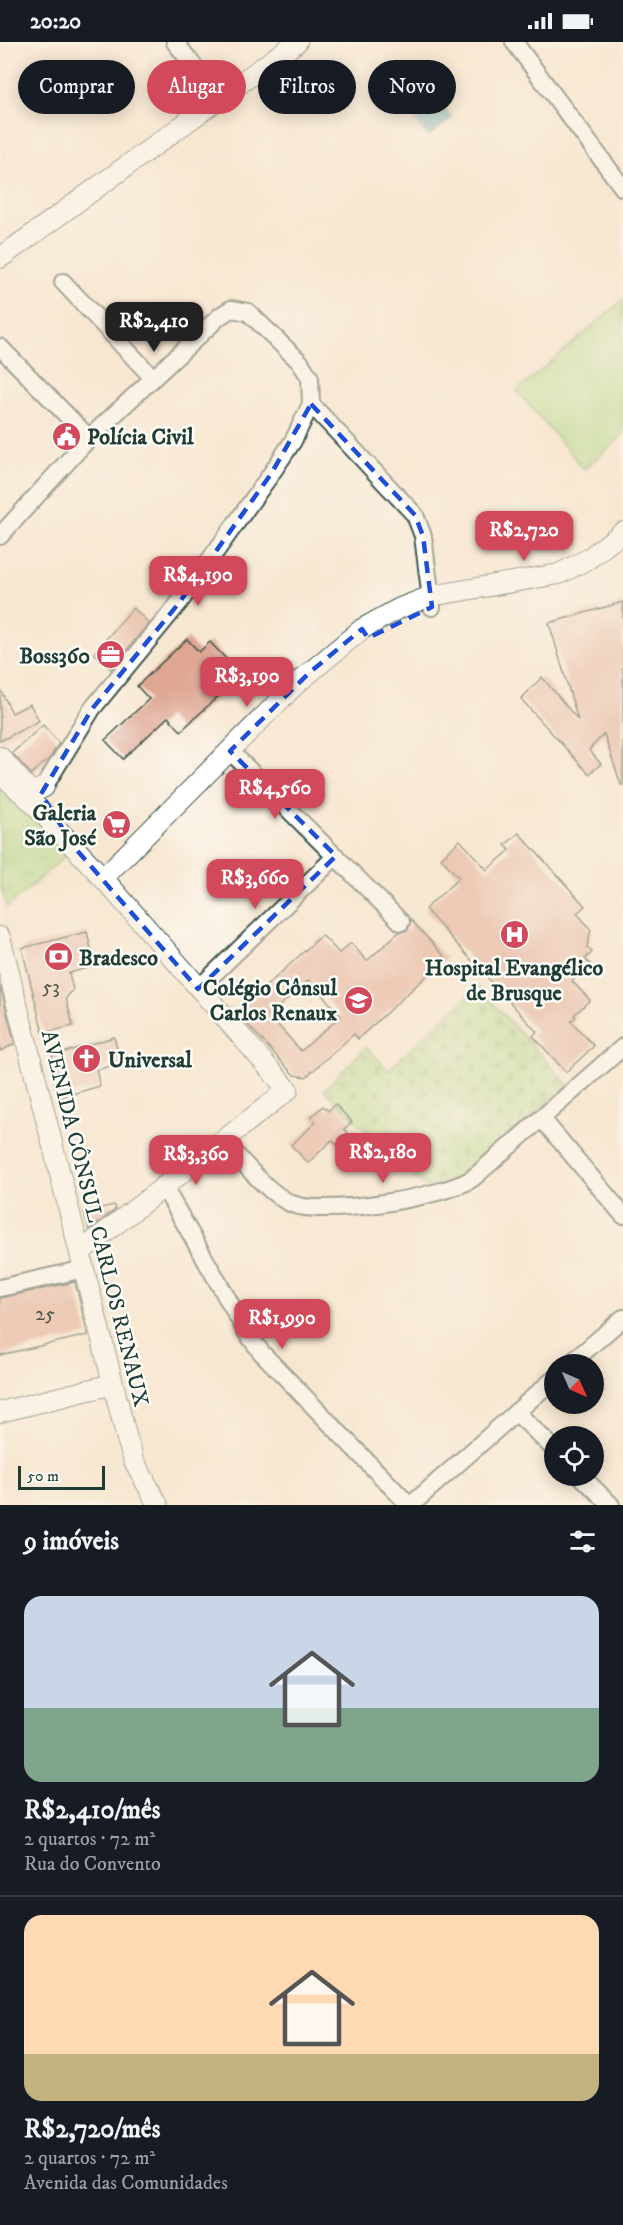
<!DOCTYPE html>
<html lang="pt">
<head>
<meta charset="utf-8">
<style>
  :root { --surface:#171b24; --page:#242831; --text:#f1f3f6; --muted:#9ea1a6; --line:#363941; --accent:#d1495b }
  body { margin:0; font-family:"IM FELL DW Pica",serif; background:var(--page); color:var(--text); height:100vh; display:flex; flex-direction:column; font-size:22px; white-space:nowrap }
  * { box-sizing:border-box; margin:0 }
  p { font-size:20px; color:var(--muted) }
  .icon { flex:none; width:33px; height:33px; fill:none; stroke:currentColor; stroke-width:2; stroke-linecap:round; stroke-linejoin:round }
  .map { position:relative; height:1463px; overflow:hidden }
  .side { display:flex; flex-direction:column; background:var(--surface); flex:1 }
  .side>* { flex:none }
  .guide { position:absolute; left:18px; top:18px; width:588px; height:54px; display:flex; gap:12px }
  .needle { width:39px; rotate:135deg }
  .buttons { position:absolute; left:544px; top:1312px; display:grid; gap:12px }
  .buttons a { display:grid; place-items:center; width:60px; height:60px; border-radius:50%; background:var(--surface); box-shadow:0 3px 15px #0003; font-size:30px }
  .scale { position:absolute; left:18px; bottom:15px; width:87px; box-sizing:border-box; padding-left:6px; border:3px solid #1f3d34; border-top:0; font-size:16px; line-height:21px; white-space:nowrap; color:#1f3d34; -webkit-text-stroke:4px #fdfcf7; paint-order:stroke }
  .price { position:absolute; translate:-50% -51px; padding:0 14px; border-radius:12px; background:var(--accent); color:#fff; font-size:20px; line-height:39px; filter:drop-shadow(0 2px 3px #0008) }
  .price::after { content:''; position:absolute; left:50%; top:36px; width:18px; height:14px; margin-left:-9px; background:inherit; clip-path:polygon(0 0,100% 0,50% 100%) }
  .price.on { background:#222; color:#fff }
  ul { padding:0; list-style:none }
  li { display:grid; align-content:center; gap:12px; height:318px; padding:0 24px }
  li+li { border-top:2px solid var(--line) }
  li span { display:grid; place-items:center; height:186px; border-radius:18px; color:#555 }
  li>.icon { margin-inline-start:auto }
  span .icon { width:108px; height:108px; fill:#fffc; stroke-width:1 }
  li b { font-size:26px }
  h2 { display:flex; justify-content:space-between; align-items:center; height:72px; padding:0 24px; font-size:26px }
  .chip { padding:0 21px; border-radius:27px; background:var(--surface); box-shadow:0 3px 15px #0003; font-size:21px; line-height:54px }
  .chip.on { background:var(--accent); color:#fff }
  .status { display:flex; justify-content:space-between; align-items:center; height:42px; padding:0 30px; background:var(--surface); direction:ltr }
  .status svg { height:16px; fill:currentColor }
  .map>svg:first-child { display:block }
  .cemetery { fill:url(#cemetery-stones); stroke:#648c5e; stroke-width:1.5 }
  .park { fill:url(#park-tufts); stroke:#648c5e; stroke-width:1.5 }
  .pitch { fill:#aada88; stroke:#648c5e; stroke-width:1.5 }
  .water { fill:url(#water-ripples); stroke:#2e7577; stroke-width:1.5 }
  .building { fill:#dea693; fill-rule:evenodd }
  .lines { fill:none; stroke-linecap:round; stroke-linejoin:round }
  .minor-casing { stroke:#3f564c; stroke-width:20 }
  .major-casing { stroke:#3f564c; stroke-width:22 }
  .minor { stroke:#fff; stroke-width:16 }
  .major { stroke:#fff; stroke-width:20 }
  .marked { fill:none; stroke:#1d4ed8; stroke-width:4.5; stroke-dasharray:12 8; stroke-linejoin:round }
  .labels { text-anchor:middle; stroke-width:5; stroke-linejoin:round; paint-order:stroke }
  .number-label { font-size:20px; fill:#4f574c }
  .poi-label { font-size:22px; font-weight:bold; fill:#1f3d34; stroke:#fdfcf7; text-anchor:start }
  .street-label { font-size:22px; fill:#1f3d34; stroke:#fdfcf7 }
</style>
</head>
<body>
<div class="status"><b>20:20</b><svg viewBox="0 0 49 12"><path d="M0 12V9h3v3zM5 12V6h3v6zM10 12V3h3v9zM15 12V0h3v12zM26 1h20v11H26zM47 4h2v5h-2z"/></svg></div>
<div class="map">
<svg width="623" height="1463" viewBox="0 0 623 1463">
  <defs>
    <pattern id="cemetery-stones" width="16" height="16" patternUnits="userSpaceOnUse" patternTransform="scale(1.5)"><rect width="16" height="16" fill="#aada88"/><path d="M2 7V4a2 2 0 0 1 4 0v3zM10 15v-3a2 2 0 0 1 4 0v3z" fill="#92bc76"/></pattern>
    <pattern id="park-tufts" width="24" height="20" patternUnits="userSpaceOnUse" patternTransform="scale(1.5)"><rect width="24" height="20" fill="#aada88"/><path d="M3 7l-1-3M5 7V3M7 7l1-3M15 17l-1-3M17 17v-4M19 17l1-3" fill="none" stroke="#92bc76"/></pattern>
    <pattern id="water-ripples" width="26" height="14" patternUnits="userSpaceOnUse" patternTransform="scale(1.5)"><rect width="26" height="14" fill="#3eadba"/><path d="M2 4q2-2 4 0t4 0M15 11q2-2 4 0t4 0" fill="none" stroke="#338e98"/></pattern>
  </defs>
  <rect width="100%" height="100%" fill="#fdfcf7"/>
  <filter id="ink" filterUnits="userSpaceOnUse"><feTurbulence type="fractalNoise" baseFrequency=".0167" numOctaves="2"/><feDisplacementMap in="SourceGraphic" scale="12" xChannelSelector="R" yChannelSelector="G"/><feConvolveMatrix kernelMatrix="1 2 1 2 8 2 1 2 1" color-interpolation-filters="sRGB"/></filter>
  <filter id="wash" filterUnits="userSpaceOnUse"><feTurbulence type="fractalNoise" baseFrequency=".008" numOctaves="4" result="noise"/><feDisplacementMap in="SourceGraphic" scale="24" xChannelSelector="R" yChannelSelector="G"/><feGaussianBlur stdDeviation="1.35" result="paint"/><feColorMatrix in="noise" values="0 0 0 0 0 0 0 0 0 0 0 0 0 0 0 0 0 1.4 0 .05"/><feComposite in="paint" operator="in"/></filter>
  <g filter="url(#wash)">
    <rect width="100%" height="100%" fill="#f7e7d1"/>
    <polygon class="cemetery" points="478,945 568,1043 466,1133 426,1146 324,1048 366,1005 388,1028"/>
    <polygon class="park" points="0,738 5,740 67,812 7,866 0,843"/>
    <polygon class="pitch" points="623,258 623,394 584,427 517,349"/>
    <polygon class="water" points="423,40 452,76 428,94 400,58"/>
    <g id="blocks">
      <g class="building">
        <polygon points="623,560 623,743 621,743 604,692 589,708 601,722 589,732 521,657 542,635 578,678 549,581"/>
        <polygon points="133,566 149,581 111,627 94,611"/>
        <polygon points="187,597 199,610 210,600 227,618 217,628 230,643 181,689 168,675 123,717 105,698 149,657 137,644"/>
        <polygon points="0,647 12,671 30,662 39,679 0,699"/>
        <polygon points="43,683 59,701 50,716 31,732 12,711"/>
        <polygon points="519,791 585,864 577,871 591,888 587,905 592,910 585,917 590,922 572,939 590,958 574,973 576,975 571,979 594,1004 566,1030 533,994 537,990 425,867 459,836 441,816 460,798 487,828 510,808 505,803"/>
        <path d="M 411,878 L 446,916 L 358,997 L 354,992 L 306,1035 L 294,1033 L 237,971 L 322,893 L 339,911 L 351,901 L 367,919 L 399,890 L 408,888 ZM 309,938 L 341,974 L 301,1009 L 269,973 Z"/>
        <polygon points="87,890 95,924 69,931 73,948 66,956 73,984 43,991 22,906"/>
        <polygon points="0,944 15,1002 0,1009"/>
        <polygon points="114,995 121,1021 96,1028 100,1044 58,1056 54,1040 59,1039 52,1014"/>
        <polygon points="335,1062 352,1080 344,1087 350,1093 338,1104 332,1098 308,1121 291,1103 316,1080 311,1075 323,1064 328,1069"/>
        <polygon points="114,1163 116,1167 89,1188 84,1170"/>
        <polygon points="75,1240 88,1293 0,1313 0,1256"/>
      </g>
    </g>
  </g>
  <g filter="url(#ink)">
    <use href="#blocks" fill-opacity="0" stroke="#3f564c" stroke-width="1.5"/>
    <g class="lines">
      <defs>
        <g id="minor">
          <polyline points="175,0 219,56"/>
          <polyline points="514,0 623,146"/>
          <polyline points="63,240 153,336"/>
          <polyline points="0,305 89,396"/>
          <polyline points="311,362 415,473 423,494 432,565"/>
          <polyline points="0,494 89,396 220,274 231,267 248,270 300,320 310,336 311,362 293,399 271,432 179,561 92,667 44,745"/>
          <polyline points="230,709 401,880"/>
          <polyline points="198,947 336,814"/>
          <polyline points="542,1077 623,1173"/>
          <path d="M 223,1099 C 243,1119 265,1149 290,1161 C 319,1176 446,1155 473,1136 L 623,1005"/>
          <polyline points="164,1145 247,1291 261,1310 409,1463"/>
          <polyline points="0,1246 84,1227"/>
          <polyline points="569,1323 623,1276"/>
          <polyline points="516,1370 555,1408"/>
          <polyline points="581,1434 611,1463"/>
          <polyline points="411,1463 555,1336"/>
        </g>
        <g id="major">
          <polyline points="0,216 297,0"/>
          <polyline points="0,715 30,749 36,749 44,745"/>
          <polyline points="0,731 31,759 103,836 288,1048 80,1210"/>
          <polyline points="103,836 296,642 362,587 400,566 431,554 559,532 588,517 623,490"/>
          <polyline points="0,895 127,1397 134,1419 158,1463"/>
          <polyline points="0,1370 113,1342"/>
        </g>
      </defs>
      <use href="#minor" class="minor-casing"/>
      <use href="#major" class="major-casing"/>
      <use href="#minor" class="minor"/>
      <use href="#major" class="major"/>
    </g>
  </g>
  <path d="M0 0H623V1463H0ZM 311,362 L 415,473 L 423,494 L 432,565 L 368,596 L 362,587 L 309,631 L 230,709 L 336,814 L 198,947 L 75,806 L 41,752 L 92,667 L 179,561 L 271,432 Z" fill="#f7e7d1" fill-opacity=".55" fill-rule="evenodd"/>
  <path class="marked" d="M 311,362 L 415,473 L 423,494 L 432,565 L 368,596 L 362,587 L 309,631 L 230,709 L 336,814 L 198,947 L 75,806 L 41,752 L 92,667 L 179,561 L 271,432 Z"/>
  <defs>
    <symbol id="civic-disc" viewBox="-11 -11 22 22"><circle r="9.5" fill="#d1495b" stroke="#fdfcf7"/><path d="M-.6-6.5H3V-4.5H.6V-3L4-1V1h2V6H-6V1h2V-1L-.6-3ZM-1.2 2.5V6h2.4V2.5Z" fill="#fff"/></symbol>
    <symbol id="office-disc" viewBox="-11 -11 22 22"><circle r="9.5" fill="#d1495b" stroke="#fdfcf7"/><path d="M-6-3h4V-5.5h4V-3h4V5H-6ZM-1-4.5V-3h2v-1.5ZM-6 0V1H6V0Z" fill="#fff"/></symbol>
    <symbol id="supermarket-disc" viewBox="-11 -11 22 22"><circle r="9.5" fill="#d1495b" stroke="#fdfcf7"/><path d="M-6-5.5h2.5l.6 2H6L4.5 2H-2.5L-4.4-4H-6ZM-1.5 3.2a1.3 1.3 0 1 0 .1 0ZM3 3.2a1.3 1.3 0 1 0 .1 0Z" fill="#fff"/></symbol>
    <symbol id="hospital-disc" viewBox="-11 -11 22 22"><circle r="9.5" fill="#d1495b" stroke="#fdfcf7"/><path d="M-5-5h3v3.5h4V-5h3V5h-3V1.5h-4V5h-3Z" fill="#fff"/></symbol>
    <symbol id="bank-disc" viewBox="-11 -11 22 22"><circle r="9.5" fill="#d1495b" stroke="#fdfcf7"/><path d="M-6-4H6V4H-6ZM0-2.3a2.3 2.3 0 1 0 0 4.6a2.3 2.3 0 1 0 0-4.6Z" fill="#fff"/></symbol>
    <symbol id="school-disc" viewBox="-11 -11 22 22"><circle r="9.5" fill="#d1495b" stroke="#fdfcf7"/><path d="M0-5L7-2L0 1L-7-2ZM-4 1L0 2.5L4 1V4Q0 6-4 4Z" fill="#fff"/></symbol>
    <symbol id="church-disc" viewBox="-11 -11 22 22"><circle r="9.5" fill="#d1495b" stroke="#fdfcf7"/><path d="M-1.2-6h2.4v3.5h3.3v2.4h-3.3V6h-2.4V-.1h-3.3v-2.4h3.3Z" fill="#fff"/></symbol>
  </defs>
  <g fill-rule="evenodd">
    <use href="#civic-disc" x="50" y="378" width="33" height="33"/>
    <use href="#office-disc" x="94" y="596" width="33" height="33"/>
    <use href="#supermarket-disc" x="100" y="766" width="33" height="33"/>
    <use href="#hospital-disc" x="498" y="876" width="33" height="33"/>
    <use href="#bank-disc" x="42" y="898" width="33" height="33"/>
    <use href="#school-disc" x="342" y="942" width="33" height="33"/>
    <use href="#church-disc" x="70" y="1000" width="33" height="33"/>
  </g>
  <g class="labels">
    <g class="number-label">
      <text x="51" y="951">53</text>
      <text x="45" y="1278">25</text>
    </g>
    <g class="poi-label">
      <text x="87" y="402">Polícia Civil</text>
      <text x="90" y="621" text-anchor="end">Boss360</text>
      <text x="96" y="778" text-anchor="end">Galeria<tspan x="96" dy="25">São José</tspan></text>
      <text x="79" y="923">Bradesco</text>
      <text x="514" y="933" text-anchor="middle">Hospital Evangélico<tspan x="514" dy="25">de Brusque</tspan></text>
      <text x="337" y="953" text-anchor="end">Colégio Cônsul<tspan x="337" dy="25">Carlos Renaux</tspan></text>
      <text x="108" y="1025">Universal</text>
    </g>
    <g class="street-label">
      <text transform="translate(96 1176) rotate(76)" y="8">AVENIDA CÔNSUL CARLOS RENAUX</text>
    </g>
  </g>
</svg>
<div class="buttons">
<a><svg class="needle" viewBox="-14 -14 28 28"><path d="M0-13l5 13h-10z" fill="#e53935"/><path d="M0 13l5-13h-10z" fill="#9ea1a6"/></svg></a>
<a><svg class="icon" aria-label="locate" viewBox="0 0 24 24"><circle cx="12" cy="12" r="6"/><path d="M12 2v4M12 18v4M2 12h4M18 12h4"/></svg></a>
</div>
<div class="scale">50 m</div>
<b class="price on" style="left:154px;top:311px">R$2,410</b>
<b class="price" style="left:524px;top:520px">R$2,720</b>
<b class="price" style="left:198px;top:565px">R$4,190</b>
<b class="price" style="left:247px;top:666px">R$3,190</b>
<b class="price" style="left:275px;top:778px">R$4,560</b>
<b class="price" style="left:255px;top:868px">R$3,660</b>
<b class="price" style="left:383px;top:1142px">R$2,180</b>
<b class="price" style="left:196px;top:1144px">R$3,360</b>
<b class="price" style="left:282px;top:1308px">R$1,990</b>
<div class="guide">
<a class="chip">Comprar</a>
<a class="chip on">Alugar</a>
<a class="chip">Filtros</a>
<a class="chip">Novo</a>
</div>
</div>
<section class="side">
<h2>9 imóveis<svg class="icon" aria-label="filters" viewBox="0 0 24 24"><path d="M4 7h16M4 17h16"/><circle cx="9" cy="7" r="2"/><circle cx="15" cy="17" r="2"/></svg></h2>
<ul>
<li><span style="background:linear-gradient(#c9d6e8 60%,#7fa58c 0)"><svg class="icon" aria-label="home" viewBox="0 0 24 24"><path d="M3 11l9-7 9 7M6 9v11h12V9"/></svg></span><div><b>R$2,410/mês</b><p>2 quartos · 72 m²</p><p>Rua do Convento</p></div></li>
<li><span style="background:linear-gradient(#ffd9b3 75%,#c2b280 0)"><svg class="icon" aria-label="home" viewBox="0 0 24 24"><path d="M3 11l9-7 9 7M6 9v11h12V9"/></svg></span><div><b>R$2,720/mês</b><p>2 quartos · 72 m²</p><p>Avenida das Comunidades</p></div></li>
</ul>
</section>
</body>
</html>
